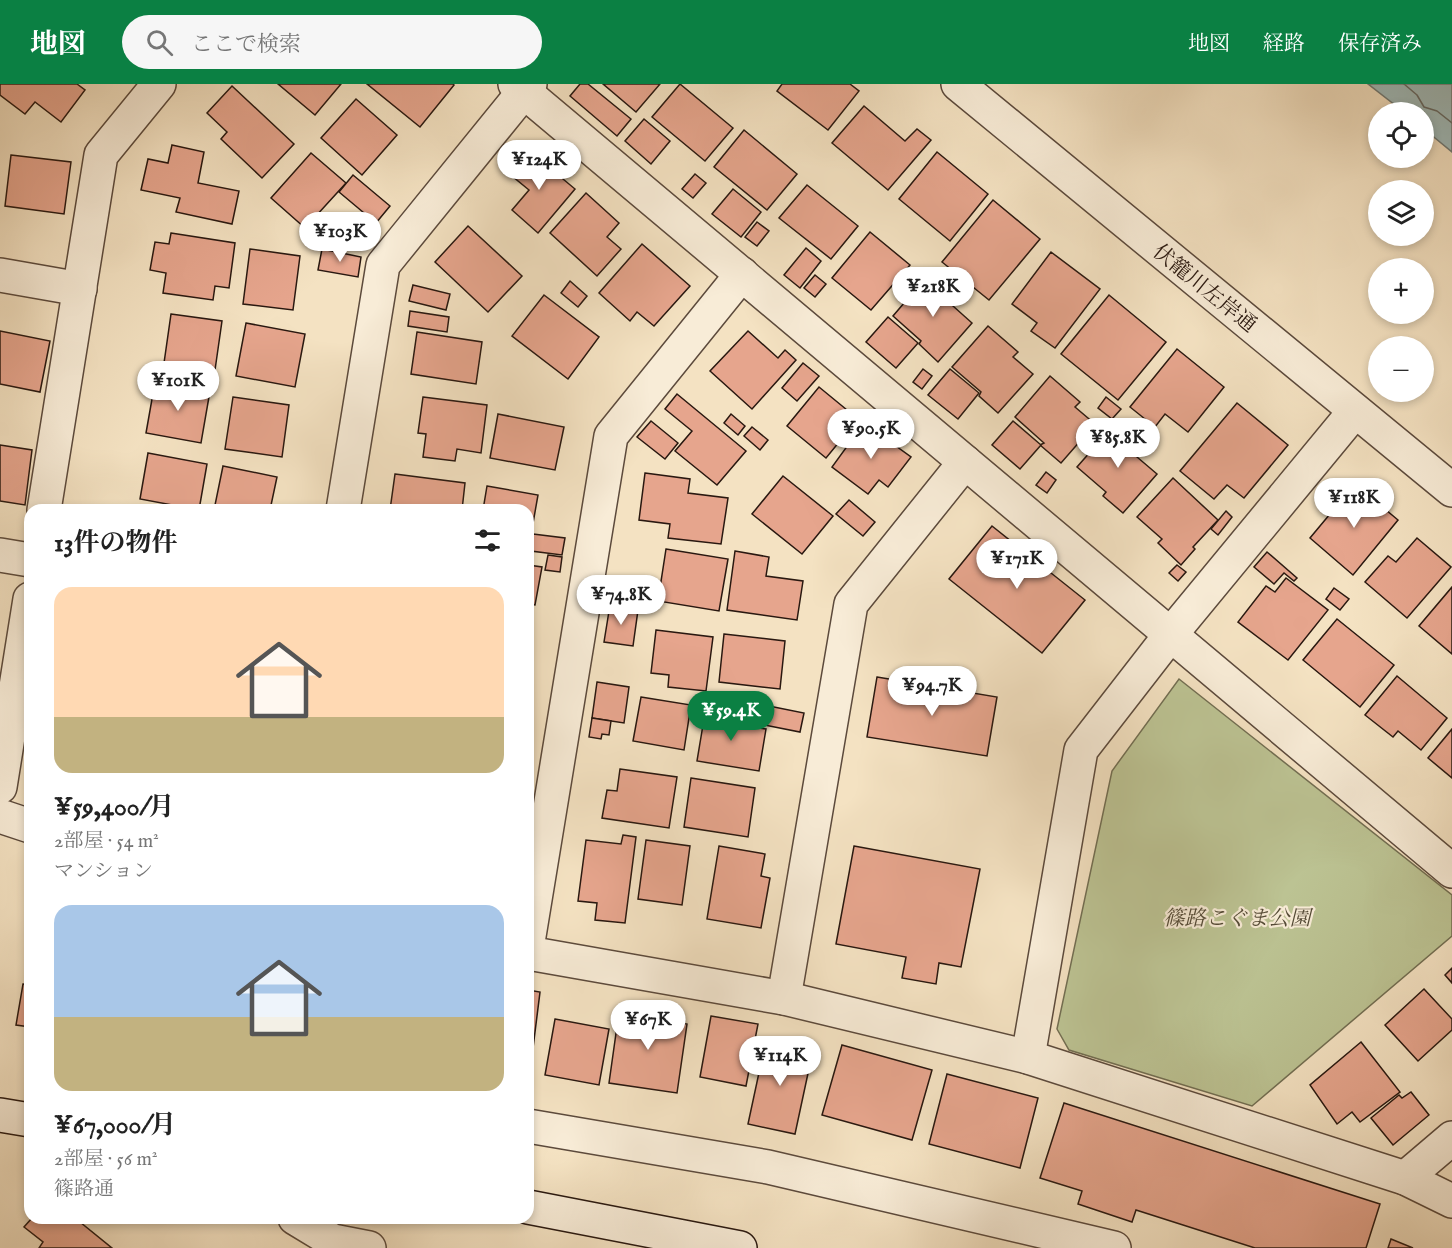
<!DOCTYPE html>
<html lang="ja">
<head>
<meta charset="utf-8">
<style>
  :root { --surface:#fff; --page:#f6f6f6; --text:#222; --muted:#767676; --accent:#0b8043 }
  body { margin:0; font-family:"IM FELL English","Noto Serif JP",serif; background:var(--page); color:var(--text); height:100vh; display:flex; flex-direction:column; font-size:22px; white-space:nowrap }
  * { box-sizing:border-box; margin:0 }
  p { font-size:20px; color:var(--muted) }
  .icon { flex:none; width:33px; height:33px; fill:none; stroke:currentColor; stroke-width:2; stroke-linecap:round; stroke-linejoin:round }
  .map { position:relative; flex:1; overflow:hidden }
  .drawer { position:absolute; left:24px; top:420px; width:510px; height:720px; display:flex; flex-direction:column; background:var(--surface); border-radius:18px; box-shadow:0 3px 9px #0003 }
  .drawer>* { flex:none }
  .controls { position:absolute; left:1368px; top:18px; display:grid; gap:12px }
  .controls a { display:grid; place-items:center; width:66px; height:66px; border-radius:50%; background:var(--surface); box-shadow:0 3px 9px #0003; font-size:30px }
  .price { position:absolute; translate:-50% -51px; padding:0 14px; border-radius:21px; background:#fff; color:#222; font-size:20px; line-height:39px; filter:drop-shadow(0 2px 3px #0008) }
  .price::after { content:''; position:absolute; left:50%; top:36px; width:18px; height:14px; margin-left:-9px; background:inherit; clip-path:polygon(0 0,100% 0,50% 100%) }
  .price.current { background:var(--accent); color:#fff }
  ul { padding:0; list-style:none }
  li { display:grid; align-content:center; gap:12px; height:318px; padding:0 30px }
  li span { display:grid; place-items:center; height:186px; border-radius:18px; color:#555 }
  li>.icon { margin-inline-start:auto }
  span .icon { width:108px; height:108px; fill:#fffc; stroke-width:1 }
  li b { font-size:26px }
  h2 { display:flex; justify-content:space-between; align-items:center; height:72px; padding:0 30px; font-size:26px }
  header { display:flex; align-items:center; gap:36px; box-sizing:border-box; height:84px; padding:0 30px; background:var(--accent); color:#fff }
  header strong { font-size:28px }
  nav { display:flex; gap:33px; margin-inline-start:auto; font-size:21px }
  .search { width:420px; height:54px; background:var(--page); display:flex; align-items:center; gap:15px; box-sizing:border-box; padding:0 21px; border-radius:33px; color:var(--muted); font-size:22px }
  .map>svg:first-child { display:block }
  .green { fill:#bcc393; stroke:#726e52; stroke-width:1.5 }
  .water { fill:#9fbcbc; stroke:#707a77; stroke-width:1.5 }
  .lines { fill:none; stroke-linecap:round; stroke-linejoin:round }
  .shore { stroke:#646a66; stroke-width:1.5 }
  .building { fill:#e6a58d; stroke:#291810; stroke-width:1.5 }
  .minor-casing { stroke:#5c4a3c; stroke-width:36 }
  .tertiary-casing { stroke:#5c4a3c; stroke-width:36 }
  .secondary-casing { stroke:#291810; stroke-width:36 }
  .minor { stroke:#f8ecd7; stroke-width:33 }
  .tertiary { stroke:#f8ecd7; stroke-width:33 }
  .secondary { stroke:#f8ecd7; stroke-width:33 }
  .labels { text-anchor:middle; stroke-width:4.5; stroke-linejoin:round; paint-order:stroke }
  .street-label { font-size:21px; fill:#291810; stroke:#f8ecd7 }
  .park-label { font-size:21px; font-style:italic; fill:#554b37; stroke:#f8ecd7 }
</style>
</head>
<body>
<header>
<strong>地図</strong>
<div class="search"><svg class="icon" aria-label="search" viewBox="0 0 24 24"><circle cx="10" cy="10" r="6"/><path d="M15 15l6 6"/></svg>ここで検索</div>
<nav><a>地図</a><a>経路</a><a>保存済み</a></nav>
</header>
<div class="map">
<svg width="1452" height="1164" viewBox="0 0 1452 1164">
  <rect width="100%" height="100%" fill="#f4e2c2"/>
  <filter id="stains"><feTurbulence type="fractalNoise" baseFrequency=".00333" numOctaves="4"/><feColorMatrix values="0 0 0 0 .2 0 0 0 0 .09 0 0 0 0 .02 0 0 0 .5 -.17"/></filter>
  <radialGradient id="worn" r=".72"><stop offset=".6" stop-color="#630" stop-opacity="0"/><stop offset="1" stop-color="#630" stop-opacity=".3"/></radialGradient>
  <polygon class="green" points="1179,595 1452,811 1452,852 1252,1022 1069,966 1057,945 1112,687"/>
  <polygon class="water" points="1368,0 1452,0 1452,68 1424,45 1424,28 1404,28"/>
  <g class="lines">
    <polyline class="shore" points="1404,0 1417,11 1424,23 1437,27 1452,39"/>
  </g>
  <g class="building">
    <polygon points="0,0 77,0 85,6 61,38 35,18 25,30 0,11"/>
    <polygon points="278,0 341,0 315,31"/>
    <polygon points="367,0 453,0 454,1 420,43"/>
    <polygon points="580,0 588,0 631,35 617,52 570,12"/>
    <polygon points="603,0 660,0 636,28"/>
    <polygon points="680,0 733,44 705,77 652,33"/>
    <polygon points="782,0 850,0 859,7 828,46 777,7"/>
    <polygon points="232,2 294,60 262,94 221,55 227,48 207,29"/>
    <polygon points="356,15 397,51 362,91 321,54"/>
    <polygon points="864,22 905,57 917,45 931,56 888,106 832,59"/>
    <polygon points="644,35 670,57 651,80 625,57"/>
    <polygon points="744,46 797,90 767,126 714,83"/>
    <polygon points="172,61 204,68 198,99 239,107 232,140 176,128 180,114 141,106 148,75 168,79"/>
    <polygon points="527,65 575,105 538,149 512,126 529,106 507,88"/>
    <polygon points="937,68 988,110 950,157 899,115"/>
    <polygon points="311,69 346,99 305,144 271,114"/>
    <polygon points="11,71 71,78 64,130 5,122"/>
    <polygon points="695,90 706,99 693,114 682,105"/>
    <polygon points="353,91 390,122 376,139 339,108"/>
    <polygon points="807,101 858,142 831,175 779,134"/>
    <polygon points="733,105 761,128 741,153 712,130"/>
    <polygon points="586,109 619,139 607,153 621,165 597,192 550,149"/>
    <polygon points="993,116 1040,155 989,216 942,178"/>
    <polygon points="757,138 769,147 757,162 745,153"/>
    <polygon points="468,142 522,192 488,228 435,178"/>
    <polygon points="870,148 910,181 871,226 832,194"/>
    <polygon points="171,149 235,159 229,204 215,202 213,216 163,209 166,189 150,186 155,158 169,160"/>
    <polygon points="642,160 690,202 654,242 637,228 630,237 599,209"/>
    <polygon points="806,164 821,177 800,204 784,191"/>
    <polygon points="250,165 300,172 293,226 243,220"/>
    <polygon points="322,165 361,173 358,193 318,186"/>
    <polygon points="1051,168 1100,205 1055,264 1031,247 1037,239 1012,220"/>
    <polygon points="815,191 826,200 815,213 804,204"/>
    <polygon points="928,191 958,216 953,222 972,239 938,278 919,260 921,257 893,232"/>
    <polygon points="570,197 587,212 578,223 561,209"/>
    <polygon points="413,201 450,210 446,226 409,217"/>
    <polygon points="544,211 599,253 568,295 512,252"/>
    <polygon points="1109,211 1166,258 1118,316 1061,270"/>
    <polygon points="410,227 449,233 447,248 408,242"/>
    <polygon points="171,230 222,237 215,286 164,279"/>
    <polygon points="888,233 918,259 896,284 866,258"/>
    <polygon points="246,239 305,250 295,303 236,292"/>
    <polygon points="988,242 1018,268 1013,273 1033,290 998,329 979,312 981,308 952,283"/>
    <polygon points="0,247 50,257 40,308 0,300"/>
    <polygon points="748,247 778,274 785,266 796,276 752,325 710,287"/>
    <polygon points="417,248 482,258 476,300 411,290"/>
    <polygon points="1177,265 1224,303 1188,348 1165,330 1155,343 1130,323"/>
    <polygon points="803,279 819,292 797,317 782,304"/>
    <polygon points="923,285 932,292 922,305 913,298"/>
    <polygon points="950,285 979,309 958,335 928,311"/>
    <polygon points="1050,292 1080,318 1075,323 1095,340 1061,379 1040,361 1044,359 1015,333"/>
    <polygon points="155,298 210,307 201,359 146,349"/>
    <polygon points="819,303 858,335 826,374 787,342"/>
    <polygon points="677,310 746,367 717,401 675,367 692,347 665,325"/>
    <polygon points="233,313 289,321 282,373 225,365"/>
    <polygon points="423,313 487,321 481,369 457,365 455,377 423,373 426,350 418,349"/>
    <polygon points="1106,313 1121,325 1112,335 1098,324"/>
    <polygon points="1237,319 1288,361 1244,414 1227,401 1214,415 1180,387"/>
    <polygon points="498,330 564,343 555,386 490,374"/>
    <polygon points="731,330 745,342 738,351 724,339"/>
    <polygon points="651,337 678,359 665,375 637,353"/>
    <polygon points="1013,337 1041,361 1020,385 992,361"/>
    <polygon points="864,339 911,373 888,403 879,396 868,410 832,383"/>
    <polygon points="1113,342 1142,367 1137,373 1157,390 1123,429 1103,412 1106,408 1077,383"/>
    <polygon points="752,343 768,356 760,366 744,352"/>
    <polygon points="0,361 32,366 25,421 0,417"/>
    <polygon points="148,369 207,380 199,426 140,415"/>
    <polygon points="223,382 277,393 270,426 214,426"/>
    <polygon points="1046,388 1056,396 1047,409 1036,401"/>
    <polygon points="645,389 690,395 688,409 728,414 721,460 668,454 670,440 639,436"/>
    <polygon points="395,390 465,399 462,426 390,426"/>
    <polygon points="783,392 833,432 802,470 752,430"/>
    <polygon points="1173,394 1218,436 1193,463 1195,465 1181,481 1158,459 1162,455 1137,433"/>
    <polygon points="1355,400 1398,436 1353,491 1310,454"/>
    <polygon points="487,402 538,411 529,462 528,426 483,426"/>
    <polygon points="849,416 875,438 863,452 836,430"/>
    <polygon points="1226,427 1232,433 1218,451 1211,445"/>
    <polygon points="992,442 1085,516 1042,569 949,495"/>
    <polygon points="533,450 565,454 562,471 531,467"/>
    <polygon points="1417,454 1451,483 1407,534 1365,498 1388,472 1396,478"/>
    <polygon points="666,465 728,475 719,527 658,517"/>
    <polygon points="735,467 769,473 766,492 803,497 797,536 727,526"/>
    <polygon points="1267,468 1297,494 1294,497 1284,489 1274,500 1254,483"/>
    <polygon points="548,471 562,473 560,488 545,486"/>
    <polygon points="528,481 542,483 535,521 528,520"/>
    <polygon points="1177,481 1186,488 1178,497 1169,489"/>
    <polygon points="1286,494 1328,526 1288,576 1238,538 1266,502 1275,508"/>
    <polygon points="1452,503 1452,570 1419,542"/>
    <polygon points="1334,504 1349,515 1340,526 1326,515"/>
    <polygon points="610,521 638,526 633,562 604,558"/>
    <polygon points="1337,535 1394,581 1360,623 1303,576"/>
    <polygon points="656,546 713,553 706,607 668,603 669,591 651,589"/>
    <polygon points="724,550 785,557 780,605 719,598"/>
    <polygon points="528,560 532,561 528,581"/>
    <polygon points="1397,592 1447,634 1421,666 1398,647 1393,653 1365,631"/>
    <polygon points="877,593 997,613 987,672 867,653"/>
    <polygon points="597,598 629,603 624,639 592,634"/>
    <polygon points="641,613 691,621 684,666 633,657"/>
    <polygon points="764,621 804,629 800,648 760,640"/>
    <polygon points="705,629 754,636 753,643 766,645 759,687 697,677"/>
    <polygon points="592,634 611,637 609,651 602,650 601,655 589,653"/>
    <polygon points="1452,645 1452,694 1428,674"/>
    <polygon points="620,685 677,693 669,744 602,734 607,706 617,707"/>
    <polygon points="691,694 755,704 748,753 684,743"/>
    <polygon points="623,751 636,753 625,839 595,836 597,819 578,817 586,756 621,760"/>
    <polygon points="646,756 690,762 682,821 638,815"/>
    <polygon points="719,762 765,770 761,792 770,794 761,844 707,835"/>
    <polygon points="854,762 980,785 961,883 939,879 936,900 902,894 906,873 836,860"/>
    <polygon points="1452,884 1452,899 1445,891"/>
    <polygon points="23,900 30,901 30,943 16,941"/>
    <polygon points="1424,905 1452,935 1452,946 1418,977 1385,941"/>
    <polygon points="528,906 540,908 533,964 528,964"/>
    <polygon points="635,921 663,926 662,935 687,940 677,1009 609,999 619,928 634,930"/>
    <polygon points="711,932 758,940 746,1002 700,993"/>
    <polygon points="555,935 609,945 599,1001 545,991"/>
    <polygon points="766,956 813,966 795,1050 748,1040"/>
    <polygon points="1361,958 1400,1008 1360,1038 1352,1028 1337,1040 1310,1001"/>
    <polygon points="842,961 932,986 912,1056 822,1031"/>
    <polygon points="947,990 1038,1014 1020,1084 929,1060"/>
    <polygon points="1411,1008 1429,1031 1393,1061 1371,1034 1399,1011 1402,1014"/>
    <polygon points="1064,1019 1380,1120 1366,1164 1255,1164 1136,1126 1132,1138 1078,1120 1082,1107 1040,1094"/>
    <polygon points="32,1134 75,1134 112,1164 39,1164 43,1158 24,1143"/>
    <polygon points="1391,1155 1413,1164 1388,1164"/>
  </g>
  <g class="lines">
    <defs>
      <g id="minor">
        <polyline points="515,0 1452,787"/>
        <polyline points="0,191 80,205"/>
        <polyline points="44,426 101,71 159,0"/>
        <polyline points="343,426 383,181 530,0"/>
        <polyline points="0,471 30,476"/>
        <polyline points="0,703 30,515"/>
        <polyline points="0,732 30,742"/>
        <polyline points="528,858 611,352 742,190"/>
        <polyline points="528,869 784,914 1028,973 1405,1094 1452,1117"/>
        <polyline points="784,914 851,520 965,378"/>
        <polyline points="1028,973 1081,666 1171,550 1355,327"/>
        <polyline points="528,1042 768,1083 1114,1164"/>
        <polyline points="1405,1094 1452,1054"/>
        <polyline points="295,1134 333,1157 369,1164"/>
      </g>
      <polyline id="tertiary" points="958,0 1452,406"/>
      <g id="secondary">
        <polyline points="0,1031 30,1036"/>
        <polyline points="528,1123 740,1164"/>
      </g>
    </defs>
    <use href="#minor" class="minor-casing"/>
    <use href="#tertiary" class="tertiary-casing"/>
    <use href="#secondary" class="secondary-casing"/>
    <use href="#minor" class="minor"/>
    <use href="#tertiary" class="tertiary"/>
    <use href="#secondary" class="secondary"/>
  </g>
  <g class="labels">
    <g class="street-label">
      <text transform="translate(1205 204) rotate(39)" y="7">伏籠川左岸通</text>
    </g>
    <g class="park-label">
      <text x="1237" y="841">篠路こぐま公園</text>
    </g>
  </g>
  <rect width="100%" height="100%" filter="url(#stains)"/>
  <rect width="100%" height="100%" fill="url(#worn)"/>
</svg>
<div class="controls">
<a><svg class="icon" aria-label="locate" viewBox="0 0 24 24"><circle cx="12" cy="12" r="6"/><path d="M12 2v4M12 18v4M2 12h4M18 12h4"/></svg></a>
<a><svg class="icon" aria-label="layers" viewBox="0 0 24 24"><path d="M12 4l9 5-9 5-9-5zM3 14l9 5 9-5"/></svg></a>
<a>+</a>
<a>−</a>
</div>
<b class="price" style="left:539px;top:107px">¥124K</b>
<b class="price" style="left:340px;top:179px">¥103K</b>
<b class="price" style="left:933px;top:234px">¥218K</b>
<b class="price" style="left:178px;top:328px">¥101K</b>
<b class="price" style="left:871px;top:376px">¥90.5K</b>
<b class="price" style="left:1118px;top:385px">¥85.8K</b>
<b class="price" style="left:1354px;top:445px">¥118K</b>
<b class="price" style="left:1017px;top:506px">¥171K</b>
<b class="price" style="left:621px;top:542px">¥74.8K</b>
<b class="price" style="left:932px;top:633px">¥94.7K</b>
<b class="price current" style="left:731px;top:658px">¥59.4K</b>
<b class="price" style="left:648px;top:967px">¥67K</b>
<b class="price" style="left:780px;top:1003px">¥114K</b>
<section class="drawer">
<h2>13件の物件<svg class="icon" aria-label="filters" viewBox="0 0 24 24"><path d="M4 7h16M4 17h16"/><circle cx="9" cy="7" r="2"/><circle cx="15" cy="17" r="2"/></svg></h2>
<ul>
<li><span style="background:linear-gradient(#ffd9b3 70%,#c2b280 0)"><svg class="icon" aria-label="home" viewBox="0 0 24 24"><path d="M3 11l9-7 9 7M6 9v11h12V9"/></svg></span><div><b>¥59,400/月</b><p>2部屋 · 54 m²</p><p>マンション</p></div></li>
<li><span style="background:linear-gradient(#a9c7e8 60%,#c2b280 0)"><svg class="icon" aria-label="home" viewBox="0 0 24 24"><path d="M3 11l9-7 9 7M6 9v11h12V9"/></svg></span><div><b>¥67,000/月</b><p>2部屋 · 56 m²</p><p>篠路通</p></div></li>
</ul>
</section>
</div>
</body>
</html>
